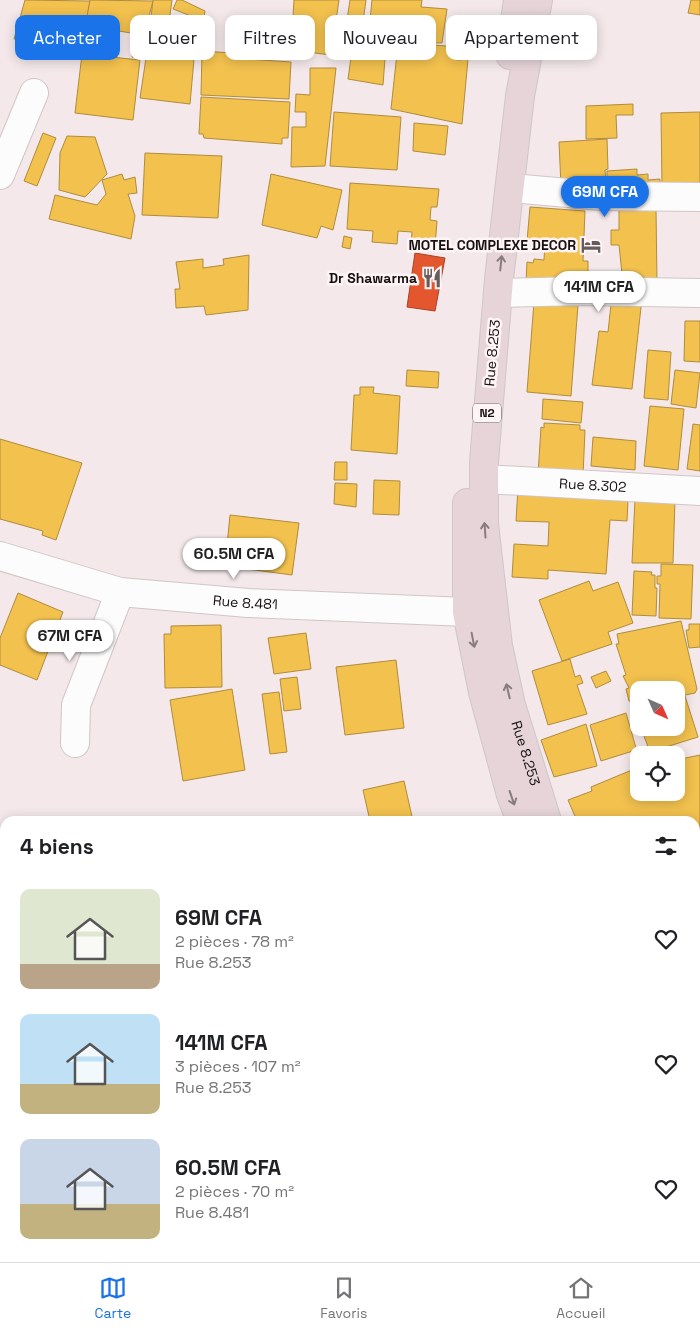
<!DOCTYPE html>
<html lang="fr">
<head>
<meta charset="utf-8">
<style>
  :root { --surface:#fff; --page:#f6f6f6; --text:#202124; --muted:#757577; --line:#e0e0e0; --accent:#1a73e8 }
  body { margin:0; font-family:"Space Grotesk",sans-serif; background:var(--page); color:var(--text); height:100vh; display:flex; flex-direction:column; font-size:19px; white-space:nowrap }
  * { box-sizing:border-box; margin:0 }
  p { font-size:16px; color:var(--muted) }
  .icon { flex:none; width:28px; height:28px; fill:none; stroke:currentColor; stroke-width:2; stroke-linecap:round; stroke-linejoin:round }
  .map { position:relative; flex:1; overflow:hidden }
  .panel { position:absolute; left:0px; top:816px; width:700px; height:446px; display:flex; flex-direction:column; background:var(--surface); border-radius:15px 15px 0 0; box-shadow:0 2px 12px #0003 }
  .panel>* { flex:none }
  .banner { position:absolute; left:15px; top:15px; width:670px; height:45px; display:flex; gap:10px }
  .needle { width:32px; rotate:135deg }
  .fabs { position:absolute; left:630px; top:681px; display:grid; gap:10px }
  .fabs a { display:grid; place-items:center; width:55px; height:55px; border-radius:10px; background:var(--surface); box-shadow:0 2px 12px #0003; font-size:25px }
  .price { position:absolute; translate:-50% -42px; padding:0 11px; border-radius:18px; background:#fff; color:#222; font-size:16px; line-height:32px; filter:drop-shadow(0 1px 2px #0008) }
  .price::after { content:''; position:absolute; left:50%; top:30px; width:15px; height:11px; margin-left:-8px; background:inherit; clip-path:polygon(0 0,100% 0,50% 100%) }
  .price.on { background:var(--accent); color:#fff }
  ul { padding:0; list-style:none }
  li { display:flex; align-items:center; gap:15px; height:125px; padding:0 20px }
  li span { display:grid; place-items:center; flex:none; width:140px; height:100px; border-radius:10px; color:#555 }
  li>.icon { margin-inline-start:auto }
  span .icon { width:60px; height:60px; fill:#fffc; stroke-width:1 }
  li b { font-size:21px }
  h2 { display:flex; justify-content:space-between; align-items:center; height:60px; padding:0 20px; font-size:21px }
  .pill { padding:0 18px; border-radius:10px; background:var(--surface); box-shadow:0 2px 12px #0003; font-size:18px; line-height:45px }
  .pill.on { background:var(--accent); color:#fff }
  .tab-bar { display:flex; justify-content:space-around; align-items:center; height:70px; border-top:1px solid var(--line); background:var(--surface); font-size:14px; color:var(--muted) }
  .tab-bar a { display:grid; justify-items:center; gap:2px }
  .tab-bar .on { color:var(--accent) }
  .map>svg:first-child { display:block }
  .homes { fill:#f2c14e; stroke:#b08c3c }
  .shops { fill:#e4572e; stroke:#a64225 }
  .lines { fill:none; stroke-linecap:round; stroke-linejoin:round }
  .street-casing { stroke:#cfc6c7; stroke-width:30 }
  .secondary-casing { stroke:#cfc6c7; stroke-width:30 }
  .highway-casing { stroke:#cdc7c8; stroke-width:30 }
  .street { stroke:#fdfcfc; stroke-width:28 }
  .secondary { stroke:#f7f0f2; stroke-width:28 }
  .highway { stroke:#e6d4d9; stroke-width:28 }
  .oneway { stroke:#897c7f }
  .labels { text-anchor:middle; stroke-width:5; stroke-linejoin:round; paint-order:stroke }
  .shield { fill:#fdf4f6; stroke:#5c5456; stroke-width:1 }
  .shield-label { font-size:12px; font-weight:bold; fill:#171011 }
  .poi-label { font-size:14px; font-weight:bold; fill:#171011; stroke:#fdf4f6; text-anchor:end }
  .street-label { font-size:14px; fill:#171011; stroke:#fdf4f6 }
</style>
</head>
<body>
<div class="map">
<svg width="700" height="1262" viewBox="0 0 700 1262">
  <rect width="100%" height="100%" fill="#f4e8ea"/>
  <g class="homes">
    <polygon points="25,0 90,1 83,41 75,40 73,53 14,39"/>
    <polygon points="90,0 153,1 144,35 112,30 111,38 84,33"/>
    <polygon points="153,0 172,0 167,37 149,35"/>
    <polygon points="177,0 182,0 205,11 200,47 191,45 196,18 173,9"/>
    <polygon points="294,0 339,0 331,55 291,50"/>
    <polygon points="350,0 366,0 363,22 347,20"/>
    <polygon points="372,0 422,0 421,7 447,9 442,43 368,40"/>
    <polygon points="691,0 700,0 700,15 688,13"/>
    <polygon points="148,43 195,48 190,104 140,98 146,58 132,57 133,51 147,53"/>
    <polygon points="353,43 386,45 383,85 348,79"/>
    <polygon points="422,44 458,47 457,60 468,59 462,124 391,109 397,53 421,55"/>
    <polygon points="202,51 232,53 231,58 291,62 289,99 201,95"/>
    <polygon points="82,54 140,60 133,120 75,113"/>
    <polygon points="310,68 336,68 325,166 291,167 292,127 306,127 306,112 295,112 296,94 310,95"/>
    <polygon points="201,97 290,102 288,138 282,138 282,144 204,138 203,134 199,134"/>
    <polygon points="633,104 633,115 616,115 617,138 586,139 586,106"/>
    <polygon points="334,112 401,117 397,170 330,166"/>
    <polygon points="700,112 700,183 662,185 661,113"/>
    <polygon points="414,123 448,126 445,155 413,151"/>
    <polygon points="43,133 56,138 37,186 24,181"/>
    <polygon points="67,136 95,137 107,174 85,197 59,190 60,153"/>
    <polygon points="607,139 608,169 605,170 606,183 561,186 559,142"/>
    <polygon points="145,153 222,156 218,218 142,215"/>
    <polygon points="637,169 637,175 648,174 648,180 660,179 660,193 607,196 607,171"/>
    <polygon points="122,174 124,180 135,177 137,193 128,194 135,216 131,239 49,219 55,195 97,205 106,194 102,180"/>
    <polygon points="271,174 342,190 333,230 321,226 317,238 262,225"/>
    <polygon points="350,183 439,189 437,207 431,207 430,220 437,221 435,247 411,245 412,232 398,231 397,244 372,242 373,231 347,229"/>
    <polygon points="530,207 585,211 583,261 588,261 588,272 611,272 611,285 526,283 527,262 533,263 534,259 544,260 545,242 527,241"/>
    <polygon points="656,208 657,283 623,283 619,245 611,245 611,230 619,230 619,209"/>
    <polygon points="344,236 352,238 350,249 342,247"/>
    <polygon points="249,255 248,310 206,315 204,306 176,308 175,289 180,289 176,262 203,259 203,268 224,265 223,259"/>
    <polygon points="612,295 642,298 632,389 592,385 599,331 608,332"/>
    <polygon points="534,302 578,305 571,396 527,392"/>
    <polygon points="685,321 700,321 700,362 684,361"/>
    <polygon points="648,350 671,352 668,400 644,398"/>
    <polygon points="407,370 439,372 438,388 406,386"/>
    <polygon points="675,370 700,373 696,408 671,404"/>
    <polygon points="360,387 374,387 373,393 400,396 397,454 351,450 354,395 360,395"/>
    <polygon points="543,399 583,402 581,423 542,419"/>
    <polygon points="650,406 684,409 678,470 644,466"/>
    <polygon points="544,423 580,425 580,430 585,430 583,476 538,475 541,427 544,428"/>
    <polygon points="693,424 700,425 700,471 687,469"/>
    <polygon points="593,437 636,441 635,470 591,466"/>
    <polygon points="0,439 82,463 56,540 42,535 43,531 0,519"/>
    <polygon points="335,462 347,462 347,480 334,480"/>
    <polygon points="374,480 400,481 399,515 373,514"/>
    <polygon points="335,483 357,484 356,507 334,504"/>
    <polygon points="518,488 628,500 627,521 610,520 606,574 548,570 548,579 512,577 514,544 548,546 549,522 516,521"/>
    <polygon points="635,499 675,500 673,563 632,563"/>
    <polygon points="230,515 299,523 292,575 225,566"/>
    <polygon points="661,564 693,565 691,619 659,618 660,584 657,584 657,576 661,576"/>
    <polygon points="634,571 652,572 651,575 655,575 655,588 657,588 656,616 632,615"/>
    <polygon points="589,581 593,591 618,582 633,623 608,632 612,644 562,661 539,600"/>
    <polygon points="18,593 63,612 37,680 0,665 0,638"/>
    <polygon points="681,621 697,689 695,693 676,697 676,690 639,690 639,705 633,706 632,701 629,701 626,689 629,688 623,676 626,675 616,644 619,644 617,634"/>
    <polygon points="689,624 700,624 700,647 689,648 686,630 689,630"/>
    <polygon points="221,625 222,687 165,688 164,634 171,634 171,626"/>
    <polygon points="306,633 311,669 274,674 268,638"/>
    <polygon points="570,659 575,677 580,675 583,683 577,685 587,714 548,725 532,671"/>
    <polygon points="396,660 404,728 345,735 336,667"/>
    <polygon points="606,671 611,681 596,688 591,677"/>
    <polygon points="297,677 301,709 284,711 280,679"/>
    <polygon points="232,689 245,770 183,781 170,700"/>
    <polygon points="279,692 287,752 270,754 262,694"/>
    <polygon points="685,696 698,737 650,752 641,728 676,728 676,699"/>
    <polygon points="626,713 636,748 633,751 601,761 590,725"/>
    <polygon points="586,724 597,766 554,777 541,740"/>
    <polygon points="700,755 700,849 695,850 695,821 577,821 568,800 592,791 591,787 639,767 639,792 676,792 676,760"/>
    <polygon points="404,781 413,821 370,821 363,790"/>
    <polygon points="700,859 700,899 695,901 695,860"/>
    <polygon points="700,942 700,983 695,985 695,944"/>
    <polygon points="5,1012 5,1046 0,1048 0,1014"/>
    <polygon points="700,1037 700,1086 695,1074 695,1040"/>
    <polygon points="5,1048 5,1094 0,1078 0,1049"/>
    <polygon points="0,1147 5,1147 5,1214 1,1214"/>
    <polygon points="296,1258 312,1258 313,1262 296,1262"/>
    <polygon points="318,1258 343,1258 344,1262 318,1262"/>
    <polygon points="381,1258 400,1258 401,1262 352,1262"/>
    <rect x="433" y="1258" width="15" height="4"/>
    <polygon points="516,1258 608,1258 609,1262 516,1262"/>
    <polygon points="621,1258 656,1258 657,1262 622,1262"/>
  </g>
  <polygon class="shops" points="415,253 445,258 435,311 407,307"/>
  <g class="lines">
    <defs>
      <g id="street">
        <polyline points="0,175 34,93"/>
        <polyline points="511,188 602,196 700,197"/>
        <polyline points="498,293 582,291 700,293"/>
        <path id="s1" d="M 484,479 L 700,491"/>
        <path id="s2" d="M 0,556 L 120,592 L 248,603 L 467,612"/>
        <polyline points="75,743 76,705 120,592"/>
        <polyline points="695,915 700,914"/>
      </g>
      <g id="secondary">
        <polyline points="695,1183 700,1181"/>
        <polyline points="182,1262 199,1258"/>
      </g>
      <g id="highway">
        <path id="s3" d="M 538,0 L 520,96 L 499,279 L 484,462 L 484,524 L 498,646 L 511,705 L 547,821"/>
        <polyline points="510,55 518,0"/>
        <polyline points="467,503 467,612 483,692 511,795 521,821"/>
        <polyline points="695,1155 700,1167"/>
        <polyline points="695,1227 700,1238"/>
      </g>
    </defs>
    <use href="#street" class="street-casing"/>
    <use href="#secondary" class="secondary-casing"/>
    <use href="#highway" class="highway-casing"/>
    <use href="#street" class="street"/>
    <use href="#secondary" class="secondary"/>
    <use href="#highway" class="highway"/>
  </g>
  <defs><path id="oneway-shaft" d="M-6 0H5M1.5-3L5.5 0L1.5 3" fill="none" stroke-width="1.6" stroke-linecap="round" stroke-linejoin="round" transform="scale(1.25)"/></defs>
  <g class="oneway">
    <use href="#oneway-shaft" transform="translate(501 263) rotate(-84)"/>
    <use href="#oneway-shaft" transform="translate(485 530) rotate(-94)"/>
    <use href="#oneway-shaft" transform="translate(473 640) rotate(79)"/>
    <use href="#oneway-shaft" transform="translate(508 691) rotate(-103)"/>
    <use href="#oneway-shaft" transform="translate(512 798) rotate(71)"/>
  </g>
  <defs>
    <symbol id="hotel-bare" viewBox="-9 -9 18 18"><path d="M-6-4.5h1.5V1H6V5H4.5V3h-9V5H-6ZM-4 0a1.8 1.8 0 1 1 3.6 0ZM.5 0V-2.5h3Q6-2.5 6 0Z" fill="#645c5d" stroke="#fdf4f6" stroke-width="2.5" paint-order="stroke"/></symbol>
    <symbol id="restaurant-bare" viewBox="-9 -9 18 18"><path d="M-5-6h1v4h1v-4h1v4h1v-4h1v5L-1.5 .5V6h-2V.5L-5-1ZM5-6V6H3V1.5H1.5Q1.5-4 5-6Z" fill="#645c5d" stroke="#fdf4f6" stroke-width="2.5" paint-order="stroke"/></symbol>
  </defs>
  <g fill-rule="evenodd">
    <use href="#hotel-bare" x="577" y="231" width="28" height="28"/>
    <use href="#restaurant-bare" x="418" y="264" width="28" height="28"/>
  </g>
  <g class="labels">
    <rect class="shield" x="473" y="403.5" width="28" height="19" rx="4"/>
    <g class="shield-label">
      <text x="487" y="417">N2</text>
    </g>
    <g class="poi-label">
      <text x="576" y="250">MOTEL COMPLEXE DECOR</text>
      <text x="417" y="283">Dr Shawarma</text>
    </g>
    <g class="street-label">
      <text transform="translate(492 353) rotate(-85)" y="5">Rue 8.253</text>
      <text dy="5" stroke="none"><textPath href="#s1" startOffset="109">Rue 8.302</textPath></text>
      <text dy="5" stroke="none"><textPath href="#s2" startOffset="251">Rue 8.481</textPath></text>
      <text dy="5" stroke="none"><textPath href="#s3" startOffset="761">Rue 8.253</textPath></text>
    </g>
  </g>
</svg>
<div class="fabs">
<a><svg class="needle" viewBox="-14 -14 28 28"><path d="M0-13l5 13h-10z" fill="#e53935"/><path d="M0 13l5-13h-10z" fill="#757577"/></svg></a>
<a><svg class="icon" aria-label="locate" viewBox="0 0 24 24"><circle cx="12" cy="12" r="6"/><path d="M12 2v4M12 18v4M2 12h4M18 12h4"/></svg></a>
</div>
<b class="price on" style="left:605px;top:218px">69M CFA</b>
<b class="price" style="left:599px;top:313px">141M CFA</b>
<b class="price" style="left:234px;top:580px">60.5M CFA</b>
<b class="price" style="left:70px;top:662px">67M CFA</b>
<div class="banner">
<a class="pill on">Acheter</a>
<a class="pill">Louer</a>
<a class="pill">Filtres</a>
<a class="pill">Nouveau</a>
<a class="pill">Appartement</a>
</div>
<section class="panel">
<h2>4 biens<svg class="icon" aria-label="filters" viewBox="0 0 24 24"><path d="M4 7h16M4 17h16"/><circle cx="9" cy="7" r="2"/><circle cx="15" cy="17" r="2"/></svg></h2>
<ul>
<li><span style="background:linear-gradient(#dfe7d0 75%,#b9a48a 0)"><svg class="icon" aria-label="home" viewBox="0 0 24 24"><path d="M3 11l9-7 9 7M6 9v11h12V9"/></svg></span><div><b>69M CFA</b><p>2 pièces · 78 m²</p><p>Rue 8.253</p></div><svg class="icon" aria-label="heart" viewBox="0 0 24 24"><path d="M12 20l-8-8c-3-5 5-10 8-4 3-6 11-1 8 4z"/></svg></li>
<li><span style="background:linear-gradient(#bfe0f5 70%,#c2b280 0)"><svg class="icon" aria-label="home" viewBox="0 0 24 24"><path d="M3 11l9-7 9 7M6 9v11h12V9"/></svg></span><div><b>141M CFA</b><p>3 pièces · 107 m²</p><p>Rue 8.253</p></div><svg class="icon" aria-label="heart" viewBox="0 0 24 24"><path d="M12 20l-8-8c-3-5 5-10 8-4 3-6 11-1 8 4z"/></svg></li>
<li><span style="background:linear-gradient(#c9d6e8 65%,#c2b280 0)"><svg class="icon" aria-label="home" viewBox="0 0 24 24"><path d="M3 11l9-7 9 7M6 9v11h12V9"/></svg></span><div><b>60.5M CFA</b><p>2 pièces · 70 m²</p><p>Rue 8.481</p></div><svg class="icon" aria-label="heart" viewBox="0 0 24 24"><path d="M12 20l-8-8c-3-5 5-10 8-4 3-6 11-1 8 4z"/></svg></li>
</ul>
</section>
</div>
<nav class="tab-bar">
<a class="on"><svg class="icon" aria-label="map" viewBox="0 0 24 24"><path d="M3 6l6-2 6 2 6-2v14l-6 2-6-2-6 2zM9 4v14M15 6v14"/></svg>Carte</a>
<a><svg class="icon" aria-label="saved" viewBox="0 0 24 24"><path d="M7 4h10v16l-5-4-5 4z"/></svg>Favoris</a>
<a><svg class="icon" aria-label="home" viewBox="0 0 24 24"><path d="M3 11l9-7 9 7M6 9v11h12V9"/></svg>Accueil</a>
</nav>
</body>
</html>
